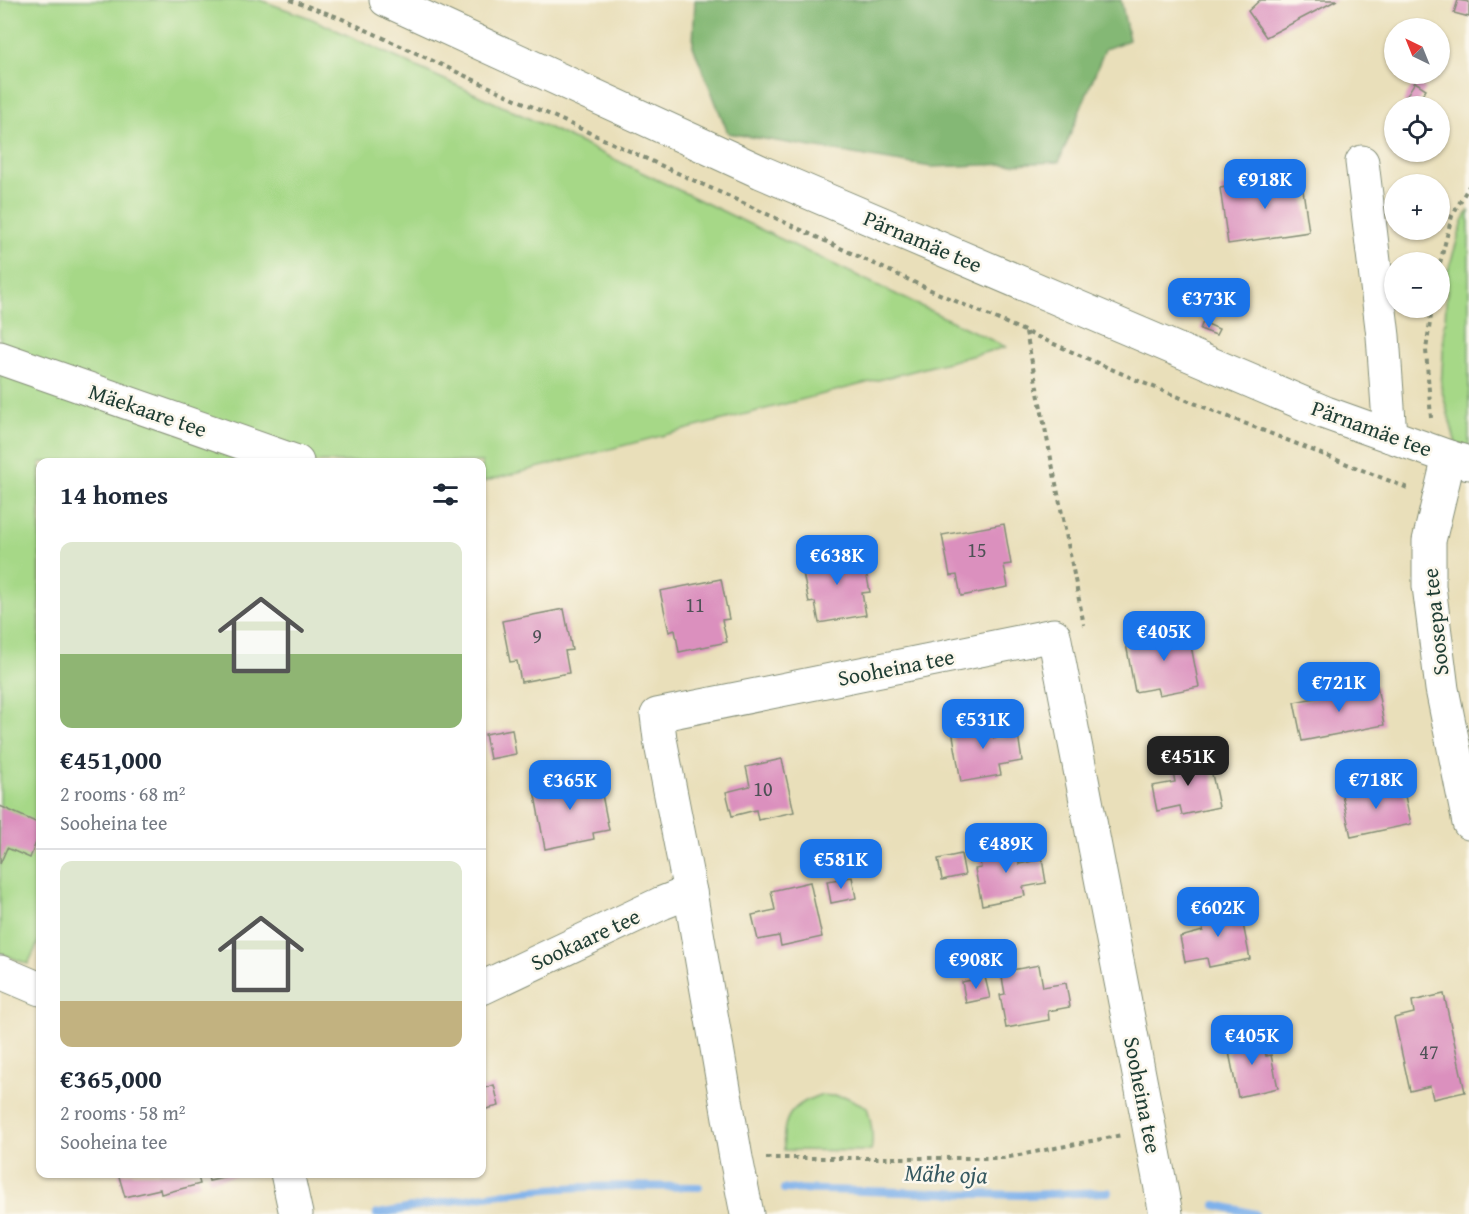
<!DOCTYPE html>
<html lang="en">
<head>
<meta charset="utf-8">
<style>
  :root { --surface:#fff; --page:#f2f2f3; --text:#1f2937; --muted:#747a83; --line:#e0e1e3; --accent:#1a73e8 }
  body { margin:0; font-family:"Gentium Book Plus",serif; background:var(--page); color:var(--text); height:100vh; display:flex; flex-direction:column; font-size:22px; white-space:nowrap }
  * { box-sizing:border-box; margin:0 }
  p { font-size:20px; color:var(--muted) }
  .icon { flex:none; width:33px; height:33px; fill:none; stroke:currentColor; stroke-width:2; stroke-linecap:round; stroke-linejoin:round }
  .map { position:relative; flex:1; overflow:hidden }
  .side { position:absolute; left:36px; top:458px; width:450px; height:720px; display:flex; flex-direction:column; background:var(--surface); border-radius:12px; box-shadow:0 2px 4px #0004 }
  .side>* { flex:none }
  .needle { width:39px; rotate:317deg }
  .controls { position:absolute; left:1384px; top:18px; display:grid; gap:12px }
  .controls a { display:grid; place-items:center; width:66px; height:66px; border-radius:50%; background:var(--surface); box-shadow:0 2px 4px #0004; font-size:30px }
  .price { position:absolute; translate:-50% -51px; padding:0 14px; border-radius:12px; background:var(--accent); color:#fff; font-size:20px; line-height:39px; filter:drop-shadow(0 2px 3px #0008) }
  .price::after { content:''; position:absolute; left:50%; top:36px; width:18px; height:14px; margin-left:-9px; background:inherit; clip-path:polygon(0 0,100% 0,50% 100%) }
  .price.on { background:#222; color:#fff }
  ul { padding:0; list-style:none }
  li { display:grid; align-content:center; gap:12px; height:318px; padding:0 24px }
  li+li { border-top:2px solid var(--line) }
  li span { display:grid; place-items:center; height:186px; border-radius:12px; color:#555 }
  li>.icon { margin-inline-start:auto }
  span .icon { width:108px; height:108px; fill:#fffc; stroke-width:1 }
  li b { font-size:26px }
  h2 { display:flex; justify-content:space-between; align-items:center; height:72px; padding:0 24px; font-size:26px }
  .map>svg:first-child { display:block }
  .green { fill:#a6d887; stroke:#628a5e; stroke-width:1.5 }
  .forest { fill:#84b874; stroke:#527a54; stroke-width:1.5 }
  .lines { fill:none; stroke-linecap:round; stroke-linejoin:round }
  .stream { stroke:#7eb1eb; stroke-width:8 }
  .building { fill:#db90be }
  .minor-casing { stroke:#848e77; stroke-width:35 }
  .path { stroke:#848e77; stroke-width:4; stroke-dasharray:4.5 4.5; stroke-linecap:butt }
  .minor { stroke:#fff; stroke-width:33 }
  .labels { text-anchor:middle; stroke-width:5; stroke-linejoin:round; paint-order:stroke }
  .number-label { font-size:20px; fill:#4e5256 }
  .street-label { font-size:22px; fill:#1f3d34; stroke:#fbf7ec }
  .water-label { font-size:24px; font-style:italic; fill:#375a62; stroke:#fbf7ec }
</style>
</head>
<body>
<div class="map">
<svg width="1469" height="1214" viewBox="0 0 1469 1214">
  <rect width="100%" height="100%" fill="#fbf7ec"/>
  <filter id="ink" filterUnits="userSpaceOnUse"><feTurbulence type="fractalNoise" baseFrequency=".0167" numOctaves="2"/><feDisplacementMap in="SourceGraphic" scale="12" xChannelSelector="R" yChannelSelector="G"/><feConvolveMatrix kernelMatrix="1 2 1 2 8 2 1 2 1" color-interpolation-filters="sRGB"/></filter>
  <filter id="wash" filterUnits="userSpaceOnUse"><feTurbulence type="fractalNoise" baseFrequency=".008" numOctaves="4" result="noise"/><feDisplacementMap in="SourceGraphic" scale="24" xChannelSelector="R" yChannelSelector="G"/><feGaussianBlur stdDeviation="1.35" result="paint"/><feColorMatrix in="noise" values="0 0 0 0 0 0 0 0 0 0 0 0 0 0 0 0 0 1.4 0 .05"/><feComposite in="paint" operator="in"/></filter>
  <g filter="url(#wash)">
    <rect width="100%" height="100%" fill="#e9dfba"/>
    <g class="green">
      <polygon points="0,0 260,0 310,18 541,124 1006,347 482,482 482,462 40,462 40,939 28,964 0,953"/>
      <polygon points="1469,210 1469,447 1456,444 1441,387 1448,271 1463,221"/>
      <path d="M 820,1095 L 846,1097 L 867,1107 C 871,1122 874,1136 871,1151 L 784,1150 C 781,1118 791,1105 820,1095 Z"/>
    </g>
    <polygon class="forest" points="695,0 1121,0 1129,40 1105,49 1059,162 931,167 728,133 693,46"/>
    <g class="lines">
      <g class="stream">
        <polyline points="784,1189 1021,1195 1108,1192"/>
        <polyline points="1216,1205 1255,1214"/>
        <path d="M 377,1214 C 429,1205 482,1195 535,1190 C 589,1185 644,1186 699,1187"/>
      </g>
    </g>
    <g id="blocks">
      <g class="building">
        <polygon points="1260,0 1337,0 1266,37 1248,11"/>
        <polygon points="1458,0 1469,2 1469,17 1454,13"/>
        <polygon points="1415,82 1426,89 1415,106 1411,106 1403,101"/>
        <polygon points="1301,176 1309,232 1228,244 1220,188"/>
        <polygon points="1203,322 1219,329 1216,335 1200,329"/>
        <polygon points="1004,524 1011,564 1004,565 1008,587 961,596 957,575 950,576 942,535"/>
        <polygon points="862,551 870,592 862,593 866,615 819,623 815,602 809,603 801,563"/>
        <polygon points="721,579 729,619 722,620 727,642 679,652 675,630 669,632 660,591"/>
        <polygon points="564,609 572,650 565,651 569,673 521,682 517,661 510,662 502,621"/>
        <polygon points="1187,625 1199,687 1159,695 1157,688 1135,692 1126,644 1148,640 1147,633"/>
        <polygon points="1377,686 1384,725 1302,741 1294,702"/>
        <polygon points="991,718 994,738 1018,734 1022,761 999,765 1001,775 961,782 951,724"/>
        <polygon points="512,729 516,754 490,759 485,734"/>
        <polygon points="1208,755 1219,807 1182,815 1180,806 1157,811 1152,786 1175,782 1171,762"/>
        <polygon points="782,759 794,812 758,820 756,810 732,816 726,792 750,786 746,767"/>
        <polygon points="582,776 583,782 599,779 609,830 593,833 594,839 545,849 533,785"/>
        <polygon points="1402,782 1411,824 1351,837 1342,795"/>
        <polygon points="0,806 40,824 40,832 30,858 7,848 0,864"/>
        <polygon points="1015,842 1019,864 1042,859 1046,883 1023,887 1025,896 982,905 975,869 981,868 978,849"/>
        <polygon points="961,854 965,875 942,880 938,859"/>
        <polygon points="852,877 856,898 831,903 827,881"/>
        <polygon points="810,882 822,937 781,946 779,936 758,940 752,915 775,910 771,891"/>
        <polygon points="1239,904 1250,959 1209,967 1207,958 1185,962 1180,937 1203,931 1199,912"/>
        <polygon points="1039,965 1043,987 1066,983 1070,1007 1048,1011 1049,1020 1006,1028 1000,995 1005,994 1001,972"/>
        <polygon points="985,977 990,998 966,1003 962,982"/>
        <polygon points="1444,994 1465,1092 1433,1099 1430,1086 1410,1091 1394,1018 1414,1013 1412,1001"/>
        <polygon points="1262,1035 1266,1056 1271,1055 1278,1088 1238,1097 1227,1042"/>
        <polygon points="494,1085 499,1106 482,1110 482,1089"/>
        <polygon points="118,1173 197,1173 200,1184 161,1194 160,1189 125,1197"/>
        <polygon points="207,1173 242,1173 243,1174 209,1181"/>
      </g>
    </g>
  </g>
  <g filter="url(#ink)">
    <use href="#blocks" fill-opacity="0" stroke="#848e77" stroke-width="1.5"/>
    <g class="lines">
      <defs>
        <g id="minor">
          <polyline points="386,0 761,172 1326,413 1449,457 1469,463"/>
          <polyline points="1362,162 1383,336 1390,436"/>
          <polyline points="0,358 297,462"/>
          <polyline points="1449,457 1429,541 1429,586 1442,689 1469,823"/>
          <polyline points="0,972 40,989"/>
          <polyline points="482,988 662,903 690,892"/>
          <polyline points="287,1173 296,1214"/>
          <polyline points="747,1214 736,1158 690,892 660,739 657,715 1054,635 1166,1214"/>
        </g>
      </defs>
      <use href="#minor" class="minor-casing"/>
      <g class="path">
        <polyline points="290,0 338,17 485,85 741,202 935,292 1141,382 1410,489"/>
        <polyline points="1440,263 1452,216 1469,186"/>
        <polyline points="1026,332 1084,625"/>
        <polyline points="1431,418 1426,350 1432,308"/>
        <polyline points="766,1158 1004,1158 1122,1135"/>
      </g>
      <use href="#minor" class="minor"/>
    </g>
  </g>
  <g class="labels">
    <g class="number-label">
      <text x="977" y="557">15</text>
      <text x="695" y="612">11</text>
      <text x="537" y="643">9</text>
      <text x="763" y="796">10</text>
      <text x="1429" y="1059">47</text>
    </g>
    <g class="street-label">
      <text transform="translate(923 241) rotate(23)" y="8">Pärnamäe tee</text>
      <text transform="translate(148 410) rotate(19)" y="8">Mäekaare tee</text>
      <text transform="translate(1372 428) rotate(20)" y="8">Pärnamäe tee</text>
      <text transform="translate(1435 622) rotate(-96)" y="8">Soosepa tee</text>
      <text transform="translate(896 667) rotate(-11)" y="8">Sooheina tee</text>
      <text transform="translate(585 939) rotate(-25)" y="8">Sookaare tee</text>
      <text transform="translate(1143 1095) rotate(79)" y="8">Sooheina tee</text>
    </g>
    <g class="water-label">
      <text transform="translate(946 1174) rotate(2)" y="8">Mähe oja</text>
    </g>
  </g>
</svg>
<div class="controls">
<a><svg class="needle" viewBox="-14 -14 28 28"><path d="M0-13l5 13h-10z" fill="#e53935"/><path d="M0 13l5-13h-10z" fill="#747a83"/></svg></a>
<a><svg class="icon" aria-label="locate" viewBox="0 0 24 24"><circle cx="12" cy="12" r="6"/><path d="M12 2v4M12 18v4M2 12h4M18 12h4"/></svg></a>
<a>+</a>
<a>−</a>
</div>
<b class="price" style="left:1265px;top:210px">€918K</b>
<b class="price" style="left:1209px;top:329px">€373K</b>
<b class="price" style="left:837px;top:586px">€638K</b>
<b class="price" style="left:1164px;top:662px">€405K</b>
<b class="price" style="left:1339px;top:713px">€721K</b>
<b class="price" style="left:983px;top:750px">€531K</b>
<b class="price on" style="left:1188px;top:787px">€451K</b>
<b class="price" style="left:1376px;top:810px">€718K</b>
<b class="price" style="left:570px;top:811px">€365K</b>
<b class="price" style="left:1006px;top:874px">€489K</b>
<b class="price" style="left:841px;top:890px">€581K</b>
<b class="price" style="left:1218px;top:938px">€602K</b>
<b class="price" style="left:976px;top:990px">€908K</b>
<b class="price" style="left:1252px;top:1066px">€405K</b>
<section class="side">
<h2>14 homes<svg class="icon" aria-label="filters" viewBox="0 0 24 24"><path d="M4 7h16M4 17h16"/><circle cx="9" cy="7" r="2"/><circle cx="15" cy="17" r="2"/></svg></h2>
<ul>
<li><span style="background:linear-gradient(#dfe7d0 60%,#8fb573 0)"><svg class="icon" aria-label="home" viewBox="0 0 24 24"><path d="M3 11l9-7 9 7M6 9v11h12V9"/></svg></span><div><b>€451,000</b><p>2 rooms · 68 m²</p><p>Sooheina tee</p></div></li>
<li><span style="background:linear-gradient(#dfe7d0 75%,#c2b280 0)"><svg class="icon" aria-label="home" viewBox="0 0 24 24"><path d="M3 11l9-7 9 7M6 9v11h12V9"/></svg></span><div><b>€365,000</b><p>2 rooms · 58 m²</p><p>Sooheina tee</p></div></li>
</ul>
</section>
</div>
</body>
</html>
